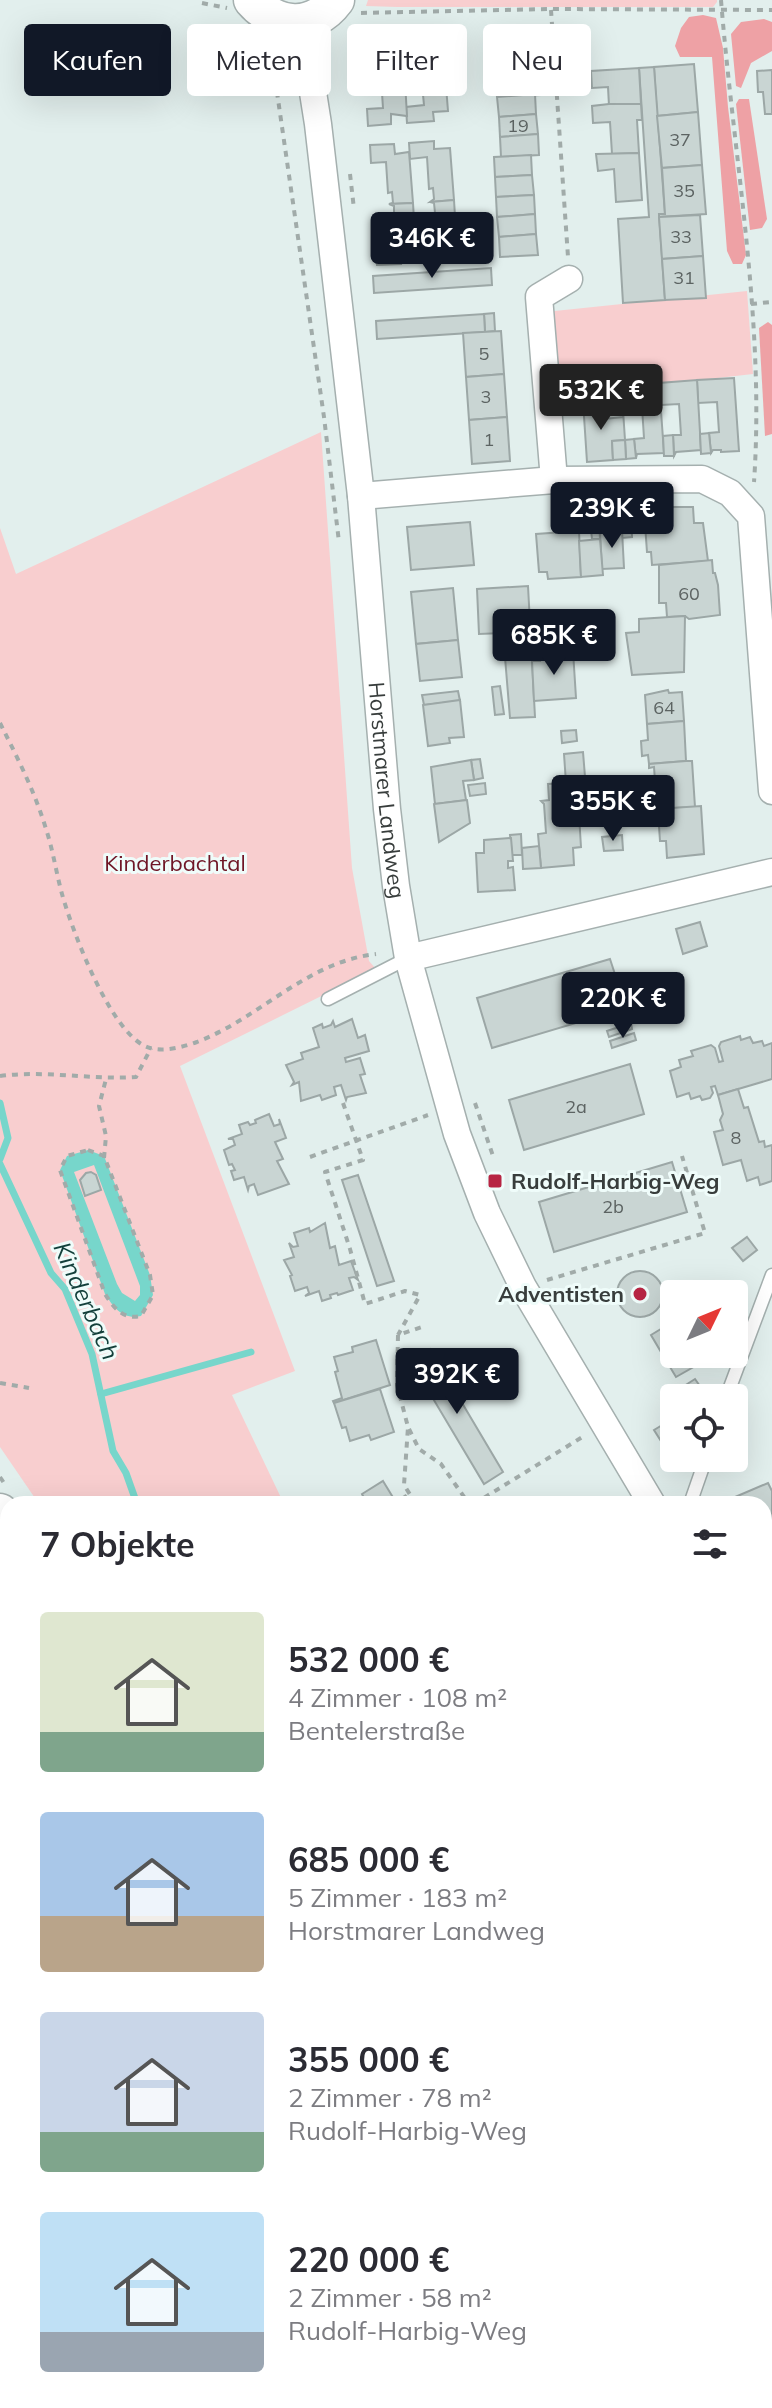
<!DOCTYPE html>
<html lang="de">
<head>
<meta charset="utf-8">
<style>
  :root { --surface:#fff; --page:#f2f2f3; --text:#2b2b33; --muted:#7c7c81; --accent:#111827 }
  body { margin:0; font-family:Mulish,sans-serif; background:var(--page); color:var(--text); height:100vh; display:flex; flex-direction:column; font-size:30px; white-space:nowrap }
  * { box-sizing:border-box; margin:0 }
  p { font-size:26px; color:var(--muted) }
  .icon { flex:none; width:44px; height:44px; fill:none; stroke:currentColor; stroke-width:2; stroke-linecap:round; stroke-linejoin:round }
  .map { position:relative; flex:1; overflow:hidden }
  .side { position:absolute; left:0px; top:1496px; width:772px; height:912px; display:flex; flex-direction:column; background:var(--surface); border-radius:24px 24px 0 0; box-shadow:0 8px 32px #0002 }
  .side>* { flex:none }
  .hud { position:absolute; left:24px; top:24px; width:724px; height:72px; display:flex; gap:16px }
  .needle { width:52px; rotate:47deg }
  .fabs { position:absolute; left:660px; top:1280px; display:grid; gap:16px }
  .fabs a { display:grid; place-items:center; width:88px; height:88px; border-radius:8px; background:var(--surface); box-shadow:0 8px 32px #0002; font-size:40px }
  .price { position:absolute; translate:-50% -68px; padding:0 18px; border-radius:8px; background:var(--accent); color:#fff; font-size:26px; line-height:52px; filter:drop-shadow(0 2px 4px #0008) }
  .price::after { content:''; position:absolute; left:50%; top:48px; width:24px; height:18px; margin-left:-12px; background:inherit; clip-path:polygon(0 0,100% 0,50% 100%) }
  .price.active { background:#222; color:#fff }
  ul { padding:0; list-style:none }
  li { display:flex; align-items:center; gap:24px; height:200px; padding:0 40px }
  li span { display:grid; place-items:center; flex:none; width:224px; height:160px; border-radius:8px; color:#555 }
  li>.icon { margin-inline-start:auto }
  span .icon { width:96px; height:96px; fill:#fffc; stroke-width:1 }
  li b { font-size:34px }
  h2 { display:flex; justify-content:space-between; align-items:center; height:96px; padding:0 40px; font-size:34px }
  .chip { padding:0 28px; border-radius:8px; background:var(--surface); box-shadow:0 8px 32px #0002; font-size:28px; line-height:72px }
  .chip.active { background:var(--accent); color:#fff }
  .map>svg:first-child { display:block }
  .built { fill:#cee2df }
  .green { fill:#f8cecf }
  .forest { fill:#eea1a5 }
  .water { fill:#77d6cb; fill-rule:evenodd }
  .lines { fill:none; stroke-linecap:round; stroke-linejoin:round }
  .stream { stroke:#77d6cb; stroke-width:7 }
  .building { fill:#c9d5d3; stroke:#9ca7a6; stroke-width:2 }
  .service-casing { stroke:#a5b0af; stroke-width:15 }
  .minor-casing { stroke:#a5b0af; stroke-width:29 }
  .secondary-casing { stroke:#a5b0af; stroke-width:39 }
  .path { stroke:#a1aba9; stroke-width:4; stroke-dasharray:6 6; stroke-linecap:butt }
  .service { stroke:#fff; stroke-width:12 }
  .minor { stroke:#fff; stroke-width:26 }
  .secondary { stroke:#fff; stroke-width:36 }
  .poi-dot { fill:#b72543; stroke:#effcfa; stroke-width:3 }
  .labels { text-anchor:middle; stroke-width:6; stroke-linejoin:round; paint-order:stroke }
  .number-label { font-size:18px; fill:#5c6362 }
  .street-label { font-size:22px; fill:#383d3c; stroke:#effcfa }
  .park-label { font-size:22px; fill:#6f1626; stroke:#effcfa }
  .poi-label { font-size:22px; font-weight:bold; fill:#383d3c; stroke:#effcfa; text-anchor:start }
  .water-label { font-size:24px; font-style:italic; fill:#123f3a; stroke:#effcfa }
</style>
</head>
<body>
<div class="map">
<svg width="772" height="2408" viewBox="0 0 772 2408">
  <rect width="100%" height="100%" fill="#e2efed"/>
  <g class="built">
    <polygon points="0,1625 8,1638 8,2057 0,2063"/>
    <polygon points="257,2400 509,2400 513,2408 247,2408"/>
  </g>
  <g class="green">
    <polygon points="368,0 717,0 717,2 713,7 397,7 366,6"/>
    <polygon points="747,291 753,374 550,397 545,312"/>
    <polygon points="321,432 352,868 369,961 376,969 180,1066 295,1371 232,1395 284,1504 39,1504 0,1447 0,528 16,574"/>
    <polygon points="772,2134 772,2408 638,2408 636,2400 764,2400 764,2137"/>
    <polygon points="274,2400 421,2400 417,2408 265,2408"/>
  </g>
  <g class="forest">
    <polygon points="703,15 716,18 723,48 728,107 746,255 742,264 733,264 727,251 712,57 680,57 675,46 681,28 689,17"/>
    <polygon points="764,19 772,22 772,51 751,63 741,88 736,86 731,34 741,22"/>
    <polygon points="739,99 749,99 767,219 762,228 750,230 736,104"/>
    <polygon points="768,322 772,325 772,434 765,436 759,328"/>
  </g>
  <path class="water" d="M 88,1150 L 104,1156 L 150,1275 L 153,1295 L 141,1316 C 123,1320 114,1308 105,1294 L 60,1170 L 67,1156 ZM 94,1165 L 140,1286 L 140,1295 L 135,1301 L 122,1293 L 117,1284 L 74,1172 Z"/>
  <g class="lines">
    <g class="stream">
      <polyline points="0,1103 8,1138 0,1159"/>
      <polyline points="0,1164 51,1273 65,1289 92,1354 113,1451 126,1473 137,1504"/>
      <polyline points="101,1394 251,1352"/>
      <polyline points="661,2400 665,2408"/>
    </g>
  </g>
  <g class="building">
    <polygon points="537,55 539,74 501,77 499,57"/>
    <polygon points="444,61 448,111 433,112 434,121 407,123 406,107 424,105 421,74 426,73 425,64 421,63"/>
    <polygon points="404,64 407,116 391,114 391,124 368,126 367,109 383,108 381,78 386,78 385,66 380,65"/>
    <polygon points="694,64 698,112 657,116 654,67"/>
    <polygon points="654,67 665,214 659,214 665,300 623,303 618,219 649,217 639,68"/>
    <polygon points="639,68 641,104 609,106 608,87 592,88 591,71"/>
    <polygon points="772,70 772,114 765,114 763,92 758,92 757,71"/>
    <polygon points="539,74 540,95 502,97 501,77"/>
    <polygon points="535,94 536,114 499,117 497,97"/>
    <polygon points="609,104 641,104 642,120 637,120 639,153 612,154 610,122 593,123 592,106"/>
    <polygon points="698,112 702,165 662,168 657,116"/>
    <polygon points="536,114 538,134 500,137 499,117"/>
    <polygon points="538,134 539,155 501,157 500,137"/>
    <polygon points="434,141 434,149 450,148 454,200 430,202 434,199 433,188 429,189 427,157 410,159 409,143"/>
    <polygon points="394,144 395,154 409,152 413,203 389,204 393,203 392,192 388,193 386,162 371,163 370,145"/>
    <polygon points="639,153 642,200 616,202 614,169 598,171 596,154"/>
    <polygon points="531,155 532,175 495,177 494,157"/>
    <polygon points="702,165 706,214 659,217 659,214 665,214 662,168"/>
    <polygon points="532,175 534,195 496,197 495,177"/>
    <polygon points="534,195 535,214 497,217 496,197"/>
    <polygon points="454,200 457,249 442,250 443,261 416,263 415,245 433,244 431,213 435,213 434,203 430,202"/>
    <polygon points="413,203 416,253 400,254 401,264 377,265 376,248 391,247 389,215 394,215 394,206 389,204"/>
    <polygon points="535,214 536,234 499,237 497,217"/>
    <polygon points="700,215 703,256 662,259 659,217"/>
    <polygon points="536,234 538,255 500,257 499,237"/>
    <polygon points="703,256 706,298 665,300 662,259"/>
    <polygon points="491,268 492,285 374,293 373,276"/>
    <polygon points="494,313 495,331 485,332 484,314"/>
    <polygon points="484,314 485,332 377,339 376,321"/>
    <polygon points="501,331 504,374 466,377 463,333"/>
    <polygon points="504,374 507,417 469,420 466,377"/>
    <polygon points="734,378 739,451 721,452 721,450 713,450 711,453 709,433 719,432 717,402 698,403 697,380"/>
    <polygon points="697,380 701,450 676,452 674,456 673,435 681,435 679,404 661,405 659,383"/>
    <polygon points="659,383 664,453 637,454 636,458 634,439 644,438 642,407 623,409 621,385"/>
    <polygon points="601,400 604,419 623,417 623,410 625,440 612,441 613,460 587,462 583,401"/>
    <polygon points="507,417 510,461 472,464 469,420"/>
    <polygon points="709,433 711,453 701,454 700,434"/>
    <polygon points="673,435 674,456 664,456 663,436"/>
    <polygon points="634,439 636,458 626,459 625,440"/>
    <polygon points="625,440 626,459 613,460 612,441"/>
    <polygon points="663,507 693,507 694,523 703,523 708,561 652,565 651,552 647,552 644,510"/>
    <polygon points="621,511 622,517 631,517 632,537 622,538 622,530 612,531 611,512"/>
    <polygon points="590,520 599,520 600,539 592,539"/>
    <polygon points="470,522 474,565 411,570 407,527"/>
    <polygon points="622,530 624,568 602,569 600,532"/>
    <polygon points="579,531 581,577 548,579 547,572 539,572 536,534"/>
    <polygon points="600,539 603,575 581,577 579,541"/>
    <polygon points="712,560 713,573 715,573 718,585 720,615 689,619 685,616 667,617 666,603 659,603 659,565"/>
    <polygon points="528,586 535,717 510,718 503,633 479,634 477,589"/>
    <polygon points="453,588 458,640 416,644 411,592"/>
    <polygon points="685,616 684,672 632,675 626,633 639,632 639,619"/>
    <polygon points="458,640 462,677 420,681 416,644"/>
    <polygon points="573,651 576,698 534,701 532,661 540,661 539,653"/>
    <polygon points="500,686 504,714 495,715 492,687"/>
    <polygon points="668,690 669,693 682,692 684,721 647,724 645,695"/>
    <polygon points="458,691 460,701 424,705 422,695"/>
    <polygon points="460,700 464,737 449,738 450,743 428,746 423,705"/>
    <polygon points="684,721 686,761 649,764 648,755 642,756 641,741 648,740 647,724"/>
    <polygon points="576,730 577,741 562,743 561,731"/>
    <polygon points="583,752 588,814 579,815 581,847 573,848 574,865 541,868 538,834 546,833 544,804 541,801 549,800 548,784 566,783 564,754"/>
    <polygon points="480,759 483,778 474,780 471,760"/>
    <polygon points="471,760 474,780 463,781 466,800 435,804 431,767"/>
    <polygon points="686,761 692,761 695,807 657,809 656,796 651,796 650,781 655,781 654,767 649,768 649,764"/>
    <polygon points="485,783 486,794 470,796 468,785"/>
    <polygon points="467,800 470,823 439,842 434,804"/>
    <polygon points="701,806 704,854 667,858 666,841 660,841 659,826 665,826 664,812 657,812 657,809"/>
    <polygon points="521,834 522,855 512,855 510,835"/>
    <polygon points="622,835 623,850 604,851 602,837"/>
    <polygon points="511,838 513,861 508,861 508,868 513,867 515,890 478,892 476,853 484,853 484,840"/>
    <polygon points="539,846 541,868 523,869 522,848"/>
    <polygon points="700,922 707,946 683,954 676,929"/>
    <polygon points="610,959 626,1008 492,1048 477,998"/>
    <polygon points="352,1019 358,1038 365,1035 369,1051 345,1058 346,1062 360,1058 365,1074 360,1075 366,1093 347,1097 346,1100 341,1085 334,1087 336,1095 322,1100 320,1095 301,1101 299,1082 292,1085 294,1082 286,1065 303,1059 301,1053 319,1047 313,1028 322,1024 323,1028 331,1025 333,1021 335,1027"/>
    <polygon points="631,1023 632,1029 609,1037 607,1031"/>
    <polygon points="634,1033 636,1040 612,1048 610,1041"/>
    <polygon points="740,1036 741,1040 750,1037 753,1043 762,1041 764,1046 772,1043 772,1079 718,1095 715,1086 711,1087 713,1093 710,1098 702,1100 700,1096 691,1099 689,1093 677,1097 670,1071 681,1067 679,1060 693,1056 691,1051 711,1045 715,1048 719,1062 723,1061 719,1046 721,1042"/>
    <polygon points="630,1064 644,1114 524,1150 509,1100"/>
    <polygon points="738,1089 744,1108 748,1107 759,1142 764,1141 765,1147 772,1145 772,1181 760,1185 758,1177 747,1181 741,1160 723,1165 714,1132 723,1130 720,1120 723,1114 718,1095"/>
    <polygon points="269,1114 274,1126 280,1124 279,1119 286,1138 275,1142 283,1159 277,1161 289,1184 258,1195 254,1184 249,1186 248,1190 244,1177 234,1180 231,1171 235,1170 232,1164 229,1165 224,1150 235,1145 233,1139 228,1139 242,1134 239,1125 248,1122 250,1125 256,1123 255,1120"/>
    <polygon points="672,1162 687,1212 554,1252 539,1202"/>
    <polygon points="91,1172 96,1175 101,1190 85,1196 80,1180 86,1173"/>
    <polygon points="358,1175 394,1281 377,1286 342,1180"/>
    <polygon points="325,1223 330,1248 335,1246 339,1265 351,1261 358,1280 354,1277 349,1278 353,1290 338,1295 337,1293 330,1295 331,1298 322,1301 319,1291 305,1296 309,1293 307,1287 295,1291 290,1276 292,1275 284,1260 294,1257 289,1243 293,1247 298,1246 294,1233 309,1228 310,1232"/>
    <polygon points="747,1237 757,1250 743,1261 732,1248"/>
    <circle cx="640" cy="1294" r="23"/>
    <polygon points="674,1321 674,1351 664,1357 651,1335"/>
    <polygon points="376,1340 390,1385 334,1403 333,1401 342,1398 335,1372 338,1371 334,1357 353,1352 352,1347"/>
    <polygon points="430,1349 503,1472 484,1484 410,1360"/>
    <polygon points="674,1351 674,1354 710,1354 711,1357 676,1377 664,1357"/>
    <polygon points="695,1379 704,1392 694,1398 687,1398 681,1388"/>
    <polygon points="380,1389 394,1432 371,1440 369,1435 350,1441 346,1427 342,1428 334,1403"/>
    <polygon points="674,1418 674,1448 668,1452 654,1430"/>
    <polygon points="383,1481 397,1504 355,1504 364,1498 362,1494"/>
    <polygon points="768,1483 772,1491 772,1528 764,1531 772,1551 764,1555 764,1504 733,1504 735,1497"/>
    <polygon points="8,1813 8,1967 0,1972 0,1818"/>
    <polygon points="772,1870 772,1897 769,1891 764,1894 764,1874"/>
    <polygon points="8,2220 8,2249 0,2240 0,2227"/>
    <polygon points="772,2231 772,2319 764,2296 764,2234"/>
    <polygon points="772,2396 772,2408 746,2408 764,2400"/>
    <polygon points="121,2400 139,2400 146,2408 119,2408 116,2404"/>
    <polygon points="139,2400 194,2400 185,2408 146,2408"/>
    <polygon points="359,2400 412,2400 414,2403 406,2408 364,2408"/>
    <polygon points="468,2400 481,2400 485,2408 457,2408"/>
  </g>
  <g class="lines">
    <defs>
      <g id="service">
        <polyline points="328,999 408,958"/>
        <polyline points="726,1398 772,1275"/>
        <polyline points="690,1504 706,1458"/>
        <polyline points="764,2121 772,2118"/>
        <polyline points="439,2408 450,2400"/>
      </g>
      <g id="minor">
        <path id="s1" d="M 302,23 L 318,124 L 361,496 L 387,809 L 396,886 L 408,958 L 457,1134 L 487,1213 L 523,1287 L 652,1504"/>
        <polyline points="554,480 539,297 569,279"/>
        <polyline points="361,496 554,480 702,479 730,493 751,516 772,791"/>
        <polyline points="408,958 772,872"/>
        <polyline points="764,1693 772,1707"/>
        <polyline points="0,2100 8,2094"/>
        <polyline points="0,2152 8,2145"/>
        <polyline points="0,2318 8,2337"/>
        <polyline points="40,2400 45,2408"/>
      </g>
      <g id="secondary">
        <path d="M 252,0 C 276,28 313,31 336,0"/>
        <polyline points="0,1512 8,1523"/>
        <polyline points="0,1554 8,1567"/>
        <polyline points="543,2400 547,2408"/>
        <polyline points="598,2400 603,2408"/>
      </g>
    </defs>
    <use href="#service" class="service-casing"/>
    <use href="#minor" class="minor-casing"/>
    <use href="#secondary" class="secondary-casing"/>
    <g class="path">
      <path d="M 721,0 C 734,160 765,322 754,482"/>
      <polyline points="202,3 227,8"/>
      <polyline points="551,10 568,257"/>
      <polyline points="361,13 551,9 772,10"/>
      <polyline points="270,44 324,417 339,542"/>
      <polyline points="350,174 354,209"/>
      <polyline points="751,304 771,302"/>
      <path d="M 0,723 C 17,757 35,792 46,829 C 53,850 56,872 62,894 C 72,930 112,1038 150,1048 C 165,1052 183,1047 197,1042 C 260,1018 306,962 376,954"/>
      <path d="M 0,1076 C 45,1070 91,1080 136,1077 L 151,1048"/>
      <polyline points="343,1103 363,1160 325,1172 350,1249 365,1304 405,1291 420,1295 398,1335"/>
      <polyline points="475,1103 494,1159"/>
      <path d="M 88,1150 L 104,1156 L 150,1275 L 153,1295 L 141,1316 C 123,1320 114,1308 105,1294 L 60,1170 L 67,1156 Z"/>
      <polyline points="310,1157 428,1115"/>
      <polyline points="104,1158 106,1136 99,1106 106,1079"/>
      <polyline points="547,1280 705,1233 682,1156"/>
      <polyline points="0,1383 29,1388"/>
      <polyline points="409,1429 419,1449 441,1464 469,1504"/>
      <polyline points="0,1477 6,1486"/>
      <polyline points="402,1499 409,1494"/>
      <polyline points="416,1504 404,1485 408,1427 397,1385 398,1335 422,1327"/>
      <polyline points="474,1504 584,1436"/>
      <polyline points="0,1975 8,1971"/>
      <polyline points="0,2013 8,2009"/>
      <polyline points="0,2029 8,2024"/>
      <polyline points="0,2031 8,2044"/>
      <polyline points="0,2183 8,2176"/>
      <polyline points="0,2376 8,2391"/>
      <polyline points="108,2400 115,2408"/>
      <polyline points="95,2408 104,2400"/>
    </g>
    <use href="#service" class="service"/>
    <use href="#minor" class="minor"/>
    <use href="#secondary" class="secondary"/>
  </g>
  <g class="poi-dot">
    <rect x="487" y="1173" width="16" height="16" rx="4"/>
    <circle cx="640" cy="1294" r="8"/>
  </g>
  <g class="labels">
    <g class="number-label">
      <text x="518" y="132">19</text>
      <text x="680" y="146">37</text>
      <text x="684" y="197">35</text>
      <text x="681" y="243">33</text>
      <text x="684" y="284">31</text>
      <text x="484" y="360">5</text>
      <text x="486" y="403">3</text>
      <text x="489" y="446">1</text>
      <text x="689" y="600">60</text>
      <text x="664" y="714">64</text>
      <text x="576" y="1113">2a</text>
      <text x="736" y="1144">8</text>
      <text x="613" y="1213">2b</text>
    </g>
    <g class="street-label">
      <text dy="8" stroke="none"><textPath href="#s1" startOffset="772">Horstmarer Landweg</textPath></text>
    </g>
    <g class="park-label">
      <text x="175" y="871">Kinderbachtal</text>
    </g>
    <g class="poi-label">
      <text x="511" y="1189">Rudolf-Harbig-Weg</text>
      <text x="624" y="1302" text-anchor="end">Adventisten</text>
    </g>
    <g class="water-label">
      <text transform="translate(86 1301) rotate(66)" y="8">Kinderbach</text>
    </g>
  </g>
</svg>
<div class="fabs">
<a><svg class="needle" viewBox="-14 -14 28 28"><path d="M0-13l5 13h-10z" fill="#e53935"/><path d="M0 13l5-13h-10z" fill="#7c7c81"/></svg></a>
<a><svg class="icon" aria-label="locate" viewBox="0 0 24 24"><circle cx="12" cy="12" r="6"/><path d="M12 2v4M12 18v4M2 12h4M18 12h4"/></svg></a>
</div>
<b class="price" style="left:432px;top:280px">346K €</b>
<b class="price active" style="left:601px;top:432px">532K €</b>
<b class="price" style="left:612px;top:550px">239K €</b>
<b class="price" style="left:554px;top:677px">685K €</b>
<b class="price" style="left:613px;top:843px">355K €</b>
<b class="price" style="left:623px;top:1040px">220K €</b>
<b class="price" style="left:457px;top:1416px">392K €</b>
<div class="hud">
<a class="chip active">Kaufen</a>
<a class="chip">Mieten</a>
<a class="chip">Filter</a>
<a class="chip">Neu</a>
</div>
<section class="side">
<h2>7 Objekte<svg class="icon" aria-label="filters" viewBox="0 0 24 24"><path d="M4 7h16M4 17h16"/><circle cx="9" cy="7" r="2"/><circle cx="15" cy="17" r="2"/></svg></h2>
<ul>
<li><span style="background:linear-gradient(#dfe7d0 75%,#7fa58c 0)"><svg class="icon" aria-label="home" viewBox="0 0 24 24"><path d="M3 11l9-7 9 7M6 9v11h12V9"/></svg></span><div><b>532 000 €</b><p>4 Zimmer · 108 m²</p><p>Bentelerstraße</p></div></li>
<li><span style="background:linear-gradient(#a9c7e8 65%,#b9a48a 0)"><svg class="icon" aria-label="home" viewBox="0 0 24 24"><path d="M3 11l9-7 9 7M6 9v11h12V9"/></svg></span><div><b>685 000 €</b><p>5 Zimmer · 183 m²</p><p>Horstmarer Landweg</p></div></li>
<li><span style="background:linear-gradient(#c9d6e8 75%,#7fa58c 0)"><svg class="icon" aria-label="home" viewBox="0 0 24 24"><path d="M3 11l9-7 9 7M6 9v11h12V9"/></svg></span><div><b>355 000 €</b><p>2 Zimmer · 78 m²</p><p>Rudolf-Harbig-Weg</p></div></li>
<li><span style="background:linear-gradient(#bfe0f5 75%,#9aa5b1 0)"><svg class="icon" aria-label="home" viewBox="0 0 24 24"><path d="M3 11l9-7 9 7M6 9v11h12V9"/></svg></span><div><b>220 000 €</b><p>2 Zimmer · 58 m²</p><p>Rudolf-Harbig-Weg</p></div></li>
</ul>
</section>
</div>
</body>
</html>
